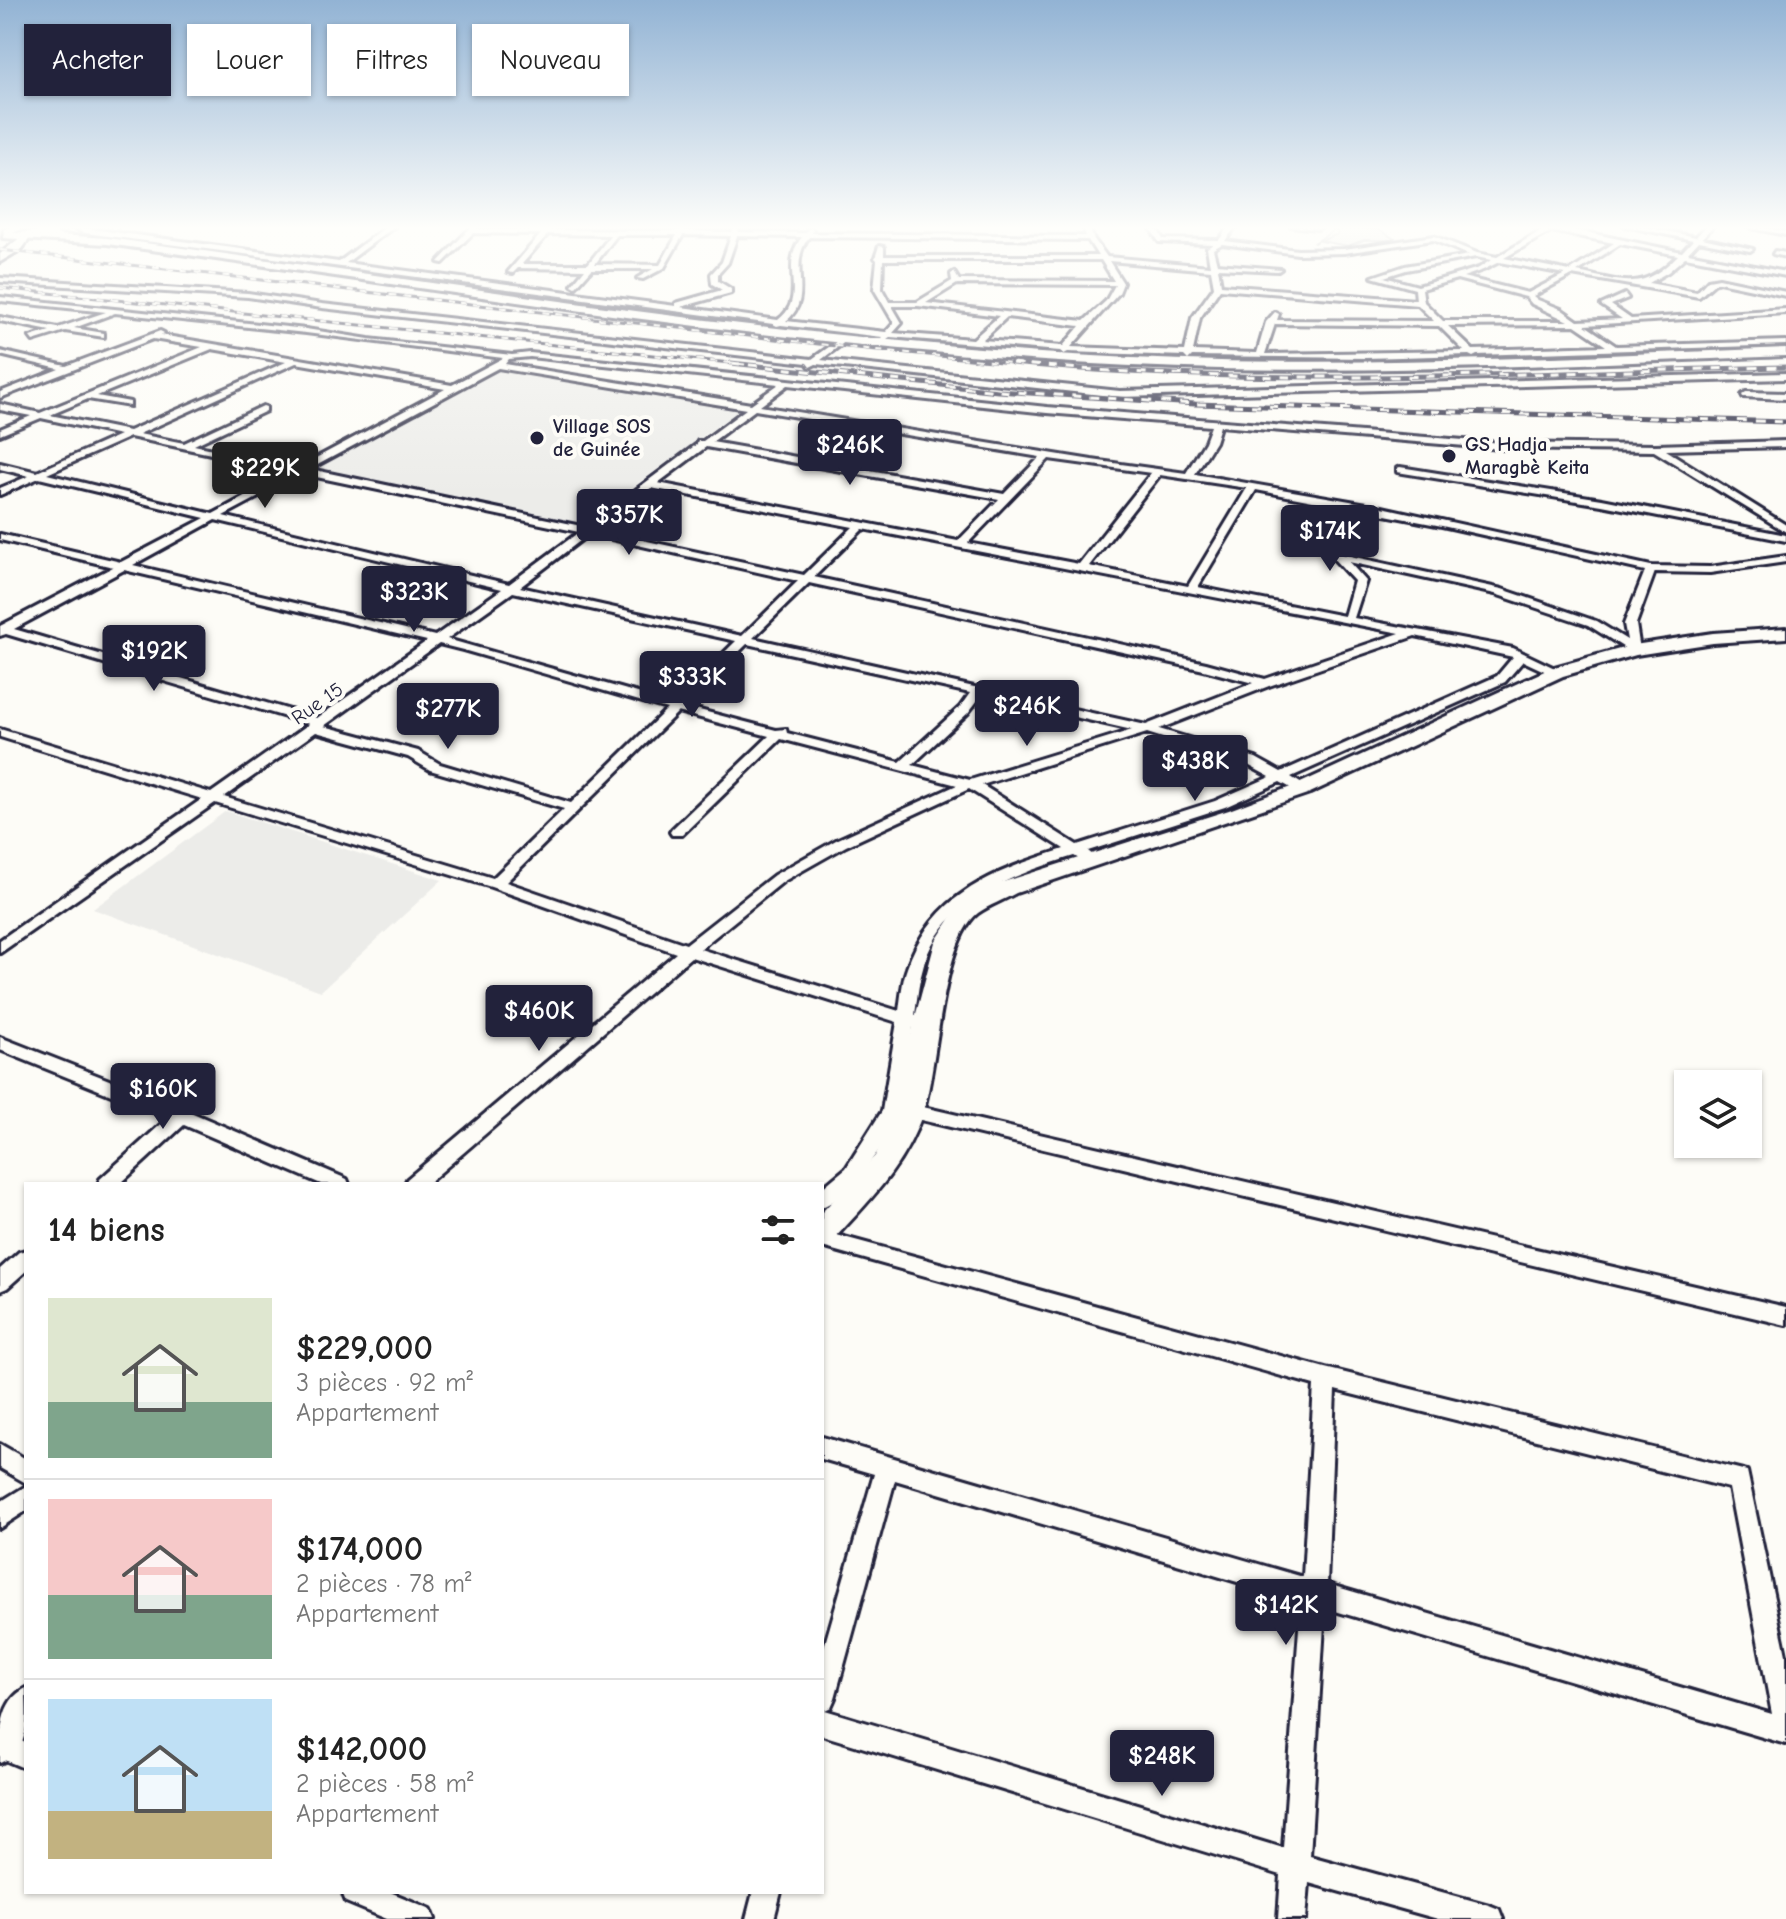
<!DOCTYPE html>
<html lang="fr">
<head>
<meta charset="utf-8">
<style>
  :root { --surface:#fff; --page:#f2f2f2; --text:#222; --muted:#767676; --line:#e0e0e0; --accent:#22223b }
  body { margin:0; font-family:"Comic Neue",sans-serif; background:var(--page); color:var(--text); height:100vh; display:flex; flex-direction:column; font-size:30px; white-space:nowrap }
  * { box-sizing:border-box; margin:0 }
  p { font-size:26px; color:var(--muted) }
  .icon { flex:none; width:44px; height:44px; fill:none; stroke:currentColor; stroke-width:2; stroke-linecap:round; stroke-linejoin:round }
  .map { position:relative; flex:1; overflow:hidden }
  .sheet { position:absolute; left:24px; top:1182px; width:800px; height:712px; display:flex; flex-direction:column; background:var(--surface); border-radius:0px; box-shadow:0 2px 6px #0004 }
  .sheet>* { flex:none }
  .top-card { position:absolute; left:24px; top:24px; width:800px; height:72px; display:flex; gap:16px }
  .controls { position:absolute; left:1674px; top:1070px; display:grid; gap:16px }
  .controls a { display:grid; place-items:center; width:88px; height:88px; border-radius:0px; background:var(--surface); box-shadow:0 2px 6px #0004; font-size:40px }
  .price { position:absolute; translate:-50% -68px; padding:0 18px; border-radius:8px; background:var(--accent); color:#fff; font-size:26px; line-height:52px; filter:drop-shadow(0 2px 4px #0008) }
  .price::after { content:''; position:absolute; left:50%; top:48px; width:24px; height:18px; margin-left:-12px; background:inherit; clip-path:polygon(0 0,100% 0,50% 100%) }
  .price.current { background:#222; color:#fff }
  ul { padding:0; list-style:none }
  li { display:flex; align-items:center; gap:24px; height:200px; padding:0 24px }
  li+li { border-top:2px solid var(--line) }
  li span { display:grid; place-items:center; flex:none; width:224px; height:160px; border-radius:0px; color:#555 }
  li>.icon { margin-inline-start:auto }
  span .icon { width:96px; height:96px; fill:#fffc; stroke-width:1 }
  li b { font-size:34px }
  h2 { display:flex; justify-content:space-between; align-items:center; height:96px; padding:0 24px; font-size:34px }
  .chip { padding:0 28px; border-radius:0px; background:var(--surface); box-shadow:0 2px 6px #0004; font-size:28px; line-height:72px }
  .chip.current { background:var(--accent); color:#fff }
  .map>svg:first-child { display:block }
  .built { fill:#ecece9 }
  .green { fill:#dddcdb; stroke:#807f8b; stroke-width:2 }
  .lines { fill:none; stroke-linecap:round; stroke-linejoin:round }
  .stream { stroke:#787885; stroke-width:2 }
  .minor-casing { stroke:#22223b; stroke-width:6 }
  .secondary-casing { stroke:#22223b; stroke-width:6 }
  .primary-casing { stroke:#22223b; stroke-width:6 }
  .minor { fill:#fdfcf7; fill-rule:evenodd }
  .secondary { fill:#fdfcf7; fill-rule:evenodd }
  .primary { fill:#fdfcf7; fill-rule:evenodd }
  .rail-far1-casing { stroke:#22223b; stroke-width:3 }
  .rail-casing { stroke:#22223b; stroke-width:5 }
  .rail-far1 { stroke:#fdfcf7; stroke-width:2; stroke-dasharray:7; stroke-linecap:butt }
  .rail { stroke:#fdfcf7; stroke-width:3; stroke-dasharray:9; stroke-linecap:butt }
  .poi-dot { fill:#22223b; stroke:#fdfcf7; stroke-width:3 }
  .labels { text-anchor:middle; stroke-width:8; stroke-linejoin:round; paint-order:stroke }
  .far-poi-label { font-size:20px; font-weight:bold; fill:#22223b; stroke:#fdfcf7; text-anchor:start }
  .far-street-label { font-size:20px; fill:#22223b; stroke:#fdfcf7 }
</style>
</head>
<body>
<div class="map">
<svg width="1786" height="1919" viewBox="0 0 1786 1919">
  <rect width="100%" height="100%" fill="#fdfcf7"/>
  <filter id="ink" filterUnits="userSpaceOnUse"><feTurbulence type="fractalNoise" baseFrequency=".0125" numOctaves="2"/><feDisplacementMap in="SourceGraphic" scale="16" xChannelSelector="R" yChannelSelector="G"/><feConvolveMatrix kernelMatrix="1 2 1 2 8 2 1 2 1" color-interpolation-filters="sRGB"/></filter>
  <g filter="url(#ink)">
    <g class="built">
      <polygon points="504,368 743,407 580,525 315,469"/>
      <polygon points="226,811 442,880 321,991 93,909"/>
    </g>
    <polygon class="green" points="1339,226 1380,230 1396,240 1364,240 1348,246 1320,241 1338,234 1335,229"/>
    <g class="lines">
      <polyline class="stream" points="1314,243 1341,226"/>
      <defs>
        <g id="minor">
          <path d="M 69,226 L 339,262 L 387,226 L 395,226 L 346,263 L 676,306 L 676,303 L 722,290 L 712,284 L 711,274 L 722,262 L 731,236 L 683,235 L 664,268 L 643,279 L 637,278 L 653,269 L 592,269 L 576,287 L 572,285 L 585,269 L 518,268 L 513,273 L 508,272 L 541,234 L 473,233 L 443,263 L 438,262 L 472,226 L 479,226 L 477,229 L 545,230 L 549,227 L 552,230 L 679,231 L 682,226 L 688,226 L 686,231 L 732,232 L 734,226 L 740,226 L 738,232 L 805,233 L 810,228 L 813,230 L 812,233 L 1086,236 L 1083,226 L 1089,226 L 1093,238 L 1107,257 L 1210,266 L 1207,248 L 1213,244 L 1159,242 L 1149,226 L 1155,226 L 1163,239 L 1219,240 L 1229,226 L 1236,226 L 1225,241 L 1298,250 L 1344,249 L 1434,236 L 1477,253 L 1497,257 L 1544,229 L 1533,226 L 1556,226 L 1682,252 L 1693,240 L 1625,226 L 1641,226 L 1696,237 L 1706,226 L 1713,226 L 1702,238 L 1753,249 L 1750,251 L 1699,241 L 1688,253 L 1786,272 L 1786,276 L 1685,257 L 1668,272 L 1649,283 L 1697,292 L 1708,280 L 1719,278 L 1786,292 L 1786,296 L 1719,282 L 1714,284 L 1699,297 L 1572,275 L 1533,296 L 1538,300 L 1561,309 L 1578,321 L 1622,319 L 1601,305 L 1625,294 L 1628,298 L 1611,305 L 1631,319 L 1786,309 L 1786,313 L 1585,325 L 1616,346 L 1786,341 L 1786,345 L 1477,355 L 1473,357 L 1469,355 L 1366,358 L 1192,356 L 1188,360 L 1184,356 L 1068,352 L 1064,354 L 1060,351 L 890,337 L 884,341 L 880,339 L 882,337 L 781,325 L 777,326 L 773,324 L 85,233 ZM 1551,231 L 1614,243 L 1570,271 L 1504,258 ZM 548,234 L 611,235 L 588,264 L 522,264 ZM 617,235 L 677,235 L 660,265 L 595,264 ZM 737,236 L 802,237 C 778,266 809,297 778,320 L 681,307 L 731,293 L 731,289 L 718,281 L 718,274 L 728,263 ZM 809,237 L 1088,240 L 1098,256 L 884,256 L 884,247 L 879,246 L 875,258 L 877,260 L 874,289 L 894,323 L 886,332 L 786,321 C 816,297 786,266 809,237 ZM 1433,240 L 1469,255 L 1405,266 L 1372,277 L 1415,289 L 1416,300 L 1221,285 L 1218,268 L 1278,271 L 1281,269 L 1217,264 L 1213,249 L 1222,244 L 1298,254 L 1344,253 ZM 1620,244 L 1678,255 C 1641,293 1624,281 1577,272 ZM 1476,257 L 1491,260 L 1479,268 L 1418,286 L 1384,277 L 1406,270 ZM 883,260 L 1101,260 L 1114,281 L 959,280 L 954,272 L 951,274 L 952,281 L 917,302 L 889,302 L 882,289 ZM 1109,261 L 1211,270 L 1214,287 L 1192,318 L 1185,351 L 1071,347 L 1119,293 L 1123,283 ZM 1499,262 L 1565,274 L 1528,293 L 1463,277 L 1483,270 ZM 1457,279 L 1526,297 L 1532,304 L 1568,321 L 1443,321 L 1424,302 L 1422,289 ZM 957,284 L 1115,285 L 1106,301 L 1084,321 L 926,303 ZM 1220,289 L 1418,305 L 1434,321 L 1277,320 L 1279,314 L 1275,312 L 1266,322 L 1257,353 L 1193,351 L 1200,318 ZM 892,306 L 918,306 L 999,316 L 973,339 L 893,333 L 902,323 ZM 1007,317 L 1080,326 L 1063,346 L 982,340 ZM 1275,324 L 1439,326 L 1464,351 L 1265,354 ZM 1575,325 L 1606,346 L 1473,350 L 1448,326 Z"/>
          <polygon points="1291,226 1321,226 1321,227 1318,229"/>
          <polygon points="1748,226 1786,231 1786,235 1751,228"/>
          <polygon points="1775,251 1786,253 1786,257 1773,254"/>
          <polygon points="0,278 248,293 322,304 812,359 843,337 846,341 821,360 1120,391 1786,373 1786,379 1120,397 816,364 810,367 807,363 322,308 248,297 0,282"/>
          <path d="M 0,297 L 306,329 L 369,339 L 512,355 L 530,353 L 1047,407 L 1502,443 L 1656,445 L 1786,441 L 1786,447 L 1666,450 L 1786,525 L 1786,532 L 1654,451 L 1502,449 L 1220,426 L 1215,442 L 1195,474 L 1373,505 L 1651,566 L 1710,567 L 1786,556 L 1786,562 L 1710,573 L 1655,572 L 1636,624 L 1640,650 L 1634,654 L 1588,625 L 1495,594 L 1349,562 L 1366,581 L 1354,618 L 1513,648 L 1563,672 L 1561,675 L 1553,675 L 1523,661 L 1505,682 L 1291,777 L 1310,789 L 1308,792 L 1298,792 L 1280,782 L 1225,807 L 1088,851 L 1100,861 L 1098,864 L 1088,864 L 1074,856 C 1013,875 938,901 922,972 C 918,986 917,1001 915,1015 L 932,1021 L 934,1025 L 932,1029 L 926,1031 L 913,1027 C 909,1051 908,1091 899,1113 C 890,1139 848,1198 822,1207 L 822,1188 L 846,1168 L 882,1111 L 897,1022 L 691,957 L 427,1184 L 405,1184 L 407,1179 L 676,953 L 491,887 L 215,803 L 0,953 L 0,940 L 202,799 L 0,737 L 0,729 L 211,793 L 309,724 L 6,634 L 0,636 L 0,626 L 113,567 L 0,540 L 0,534 L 121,562 L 205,518 L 39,478 L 0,495 L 0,488 L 29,476 L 0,469 L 0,463 L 37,472 L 120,435 L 41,418 L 0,435 L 0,429 L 31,416 L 0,410 L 0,404 L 40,413 L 202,347 L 153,339 L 0,398 L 0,392 L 59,369 L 0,355 L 0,351 L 66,366 L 160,331 L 164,333 L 161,335 L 452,385 L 503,358 L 306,333 L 115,313 L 74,328 L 104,333 L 104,337 L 65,331 L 33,341 L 30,337 L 50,331 L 0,321 L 0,317 L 58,328 L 106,312 L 0,301 ZM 212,349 L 286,362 L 129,431 L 50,415 L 88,399 L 130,406 L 130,402 L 97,396 ZM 530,357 L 779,384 L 751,404 L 505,364 L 509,359 ZM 296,363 L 445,389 L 299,467 L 194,445 L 266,411 L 266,407 L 263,406 L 184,443 L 139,434 ZM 498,368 L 746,409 L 703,441 L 698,441 L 697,444 L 586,527 L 310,469 ZM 788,385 L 1047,413 L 1211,426 L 1205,442 L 1186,473 L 1092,460 L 760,406 ZM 755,410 L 1040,457 L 1004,494 L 712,442 ZM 130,437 L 292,471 L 213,514 L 47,474 ZM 706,447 L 999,499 L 958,541 L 658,483 ZM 1049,459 L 1151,473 L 1079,564 L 968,543 ZM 302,474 L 579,532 L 509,584 L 223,516 ZM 1160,475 L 1247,488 L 1188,586 L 1089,566 ZM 651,488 L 853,527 L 804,575 L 596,530 ZM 1256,490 L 1442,526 L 1645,571 L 1624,624 L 1627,640 L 1596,621 L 1502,589 L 1341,554 L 1311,525 L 1307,526 L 1307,530 L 1354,581 L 1344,616 L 1198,587 ZM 215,520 L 502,589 L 435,636 L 133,565 ZM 863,529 L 1400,633 L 1265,679 L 1206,663 L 814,577 ZM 589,534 L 798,581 L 742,636 L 520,587 ZM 124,570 L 427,641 L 317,718 L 14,629 ZM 809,583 L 1204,670 L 1253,683 L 1146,725 L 753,638 ZM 513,592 L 736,641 L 673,703 L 447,639 ZM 1415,636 L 1513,657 L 1497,676 L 1281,772 L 1256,758 L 1159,729 L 1269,686 ZM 439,644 L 463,650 L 667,709 L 571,803 L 440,764 L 418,751 L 324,726 ZM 747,644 L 970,693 L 960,707 L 900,762 L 787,733 L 786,729 L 776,730 L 684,706 ZM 981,696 L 1132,730 L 970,780 L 912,765 L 968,713 ZM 678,712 L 769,736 L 672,829 L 670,832 L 672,835 L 682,835 L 781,739 L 957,785 L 836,840 L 774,875 L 686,944 L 506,882 ZM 316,732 L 408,757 L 430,770 L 564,809 L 493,878 L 224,797 ZM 1147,733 L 1246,764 L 1270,777 L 1215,801 L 1077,845 L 982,785 ZM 969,789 L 1064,849 C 995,871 933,893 907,968 C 902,981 901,997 899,1011 L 700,949 L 784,881 L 846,846 Z"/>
          <polygon points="1746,392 1786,393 1786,399 1743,397 1742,395"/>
          <polygon points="1400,467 1602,499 1786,535 1786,541 1602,505 1397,472 1397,468"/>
          <polygon points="0,1037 188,1111 347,1179 349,1184 321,1184 184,1125 120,1184 98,1184 100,1179 168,1118 0,1050"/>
          <polygon points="910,1104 1786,1307 1786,1325 904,1116 901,1111 904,1106"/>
          <path d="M 822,1231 L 1325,1368 L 1747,1471 L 1786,1655 L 1786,1744 L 1325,1608 L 1310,1856 L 1489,1905 L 1499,1909 L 1503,1919 L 1438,1919 L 1309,1883 L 1306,1919 L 1278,1919 L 1281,1875 L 822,1735 L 822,1654 L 874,1474 L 822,1459 L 822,1437 L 1303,1577 L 1314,1385 L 822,1247 ZM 1335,1390 L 1729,1488 L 1772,1714 L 1327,1584 ZM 895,1480 L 1301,1601 L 1283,1848 L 825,1710 L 831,1707 L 835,1698 Z"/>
          <polygon points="26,1250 26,1271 7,1288 0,1291 0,1269 19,1252"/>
          <polygon points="0,1444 26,1459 26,1483 0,1468"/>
          <polygon points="26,1486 26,1511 0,1528 0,1502"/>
          <polygon points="0,1732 26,1743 26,1769 0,1758"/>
          <polygon points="342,1892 390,1892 431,1909 435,1919 387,1919 346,1902"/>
          <polygon points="753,1892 781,1892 774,1919 746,1919"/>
        </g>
        <g id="secondary">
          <polygon points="22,236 30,238 22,249 0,262 0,254"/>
          <path d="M 1786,628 L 1786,638 L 1713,643 L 1636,655 L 1563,676 L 1310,793 L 1016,893 C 1004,900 989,905 978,913 C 941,942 938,1066 923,1112 C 905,1166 870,1200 832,1241 L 822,1244 L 822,1212 L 875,1156 L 897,1111 L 913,1025 L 935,942 L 960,904 L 1000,883 L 1229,810 L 1296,785 L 1551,668 L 1634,645 L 1713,633 Z"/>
          <path d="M 26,1688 C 26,1718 33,1749 0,1763 C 0,1732 0,1701 26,1688 Z"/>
        </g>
        <path id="primary" d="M 12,226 L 29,226 L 13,233 L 55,230 L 59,235 L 107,238 C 429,280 750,335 1074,355 C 1311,370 1549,357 1786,348 L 1786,356 C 1549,365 1311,378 1074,363 C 750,343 429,287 107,244 L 3,238 L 4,229 Z"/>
      </defs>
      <use href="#minor" class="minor-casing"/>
      <use href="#secondary" class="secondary-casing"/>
      <use href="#primary" class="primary-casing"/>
      <use href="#minor" class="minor"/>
      <use href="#secondary" class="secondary"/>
      <use href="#primary" class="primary"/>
      <defs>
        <g id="rail-far1">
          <polyline points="0,250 836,346 1032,365"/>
          <polyline points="0,288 750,365"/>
        </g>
        <g id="rail">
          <polyline points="731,363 998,391 1195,404 1786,422"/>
          <path d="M 1012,363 C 1268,389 1529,372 1786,367"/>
        </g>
      </defs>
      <use href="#rail-far1" class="rail-far1-casing"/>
      <use href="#rail" class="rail-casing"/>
      <use href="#rail-far1" class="rail-far1"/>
      <use href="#rail" class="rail"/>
    </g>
  </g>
  <linearGradient id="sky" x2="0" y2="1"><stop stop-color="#92b3d4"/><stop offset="0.46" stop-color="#fefefb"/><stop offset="1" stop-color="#fefefb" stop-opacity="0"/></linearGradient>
  <rect width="1786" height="495" fill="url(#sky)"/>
  <g class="poi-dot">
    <circle cx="537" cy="438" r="8"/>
    <circle cx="1449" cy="456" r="8"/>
  </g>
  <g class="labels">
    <g class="far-poi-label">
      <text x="553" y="433">Village SOS<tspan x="553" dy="23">de Guinée</tspan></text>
      <text x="1465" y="451">GS Hadja<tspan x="1465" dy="23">Maragbè Keita</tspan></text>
    </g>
    <g class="far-street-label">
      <text transform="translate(317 703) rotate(-35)" y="7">Rue 15</text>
    </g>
  </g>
</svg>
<div class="controls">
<a><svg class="icon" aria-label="layers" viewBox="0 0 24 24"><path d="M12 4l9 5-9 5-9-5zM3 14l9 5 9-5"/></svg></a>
</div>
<b class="price" style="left:850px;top:487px">$246K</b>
<b class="price current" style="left:265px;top:510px">$229K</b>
<b class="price" style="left:629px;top:557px">$357K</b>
<b class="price" style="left:1330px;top:573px">$174K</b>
<b class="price" style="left:414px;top:634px">$323K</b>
<b class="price" style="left:154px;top:693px">$192K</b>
<b class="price" style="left:692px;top:719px">$333K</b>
<b class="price" style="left:1027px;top:748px">$246K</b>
<b class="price" style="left:448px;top:751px">$277K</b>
<b class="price" style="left:1195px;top:803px">$438K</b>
<b class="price" style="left:539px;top:1053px">$460K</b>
<b class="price" style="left:163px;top:1131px">$160K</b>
<b class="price" style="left:1286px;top:1647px">$142K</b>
<b class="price" style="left:1162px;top:1798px">$248K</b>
<div class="top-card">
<a class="chip current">Acheter</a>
<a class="chip">Louer</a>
<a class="chip">Filtres</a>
<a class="chip">Nouveau</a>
</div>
<section class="sheet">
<h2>14 biens<svg class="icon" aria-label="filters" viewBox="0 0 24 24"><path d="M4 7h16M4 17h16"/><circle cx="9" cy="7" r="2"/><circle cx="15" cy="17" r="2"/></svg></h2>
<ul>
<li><span style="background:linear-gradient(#dfe7d0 65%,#7fa58c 0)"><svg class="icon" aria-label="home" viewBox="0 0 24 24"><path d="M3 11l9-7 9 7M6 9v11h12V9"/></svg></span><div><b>$229,000</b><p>3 pièces · 92 m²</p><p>Appartement</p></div></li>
<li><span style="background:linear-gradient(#f6c9c9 60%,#7fa58c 0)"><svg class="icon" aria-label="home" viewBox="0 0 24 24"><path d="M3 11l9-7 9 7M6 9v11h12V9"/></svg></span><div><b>$174,000</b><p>2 pièces · 78 m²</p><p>Appartement</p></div></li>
<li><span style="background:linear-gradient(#bfe0f5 70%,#c2b280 0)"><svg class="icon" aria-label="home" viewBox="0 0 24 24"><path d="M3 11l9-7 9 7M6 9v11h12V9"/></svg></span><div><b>$142,000</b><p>2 pièces · 58 m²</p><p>Appartement</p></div></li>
</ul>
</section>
</div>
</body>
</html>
